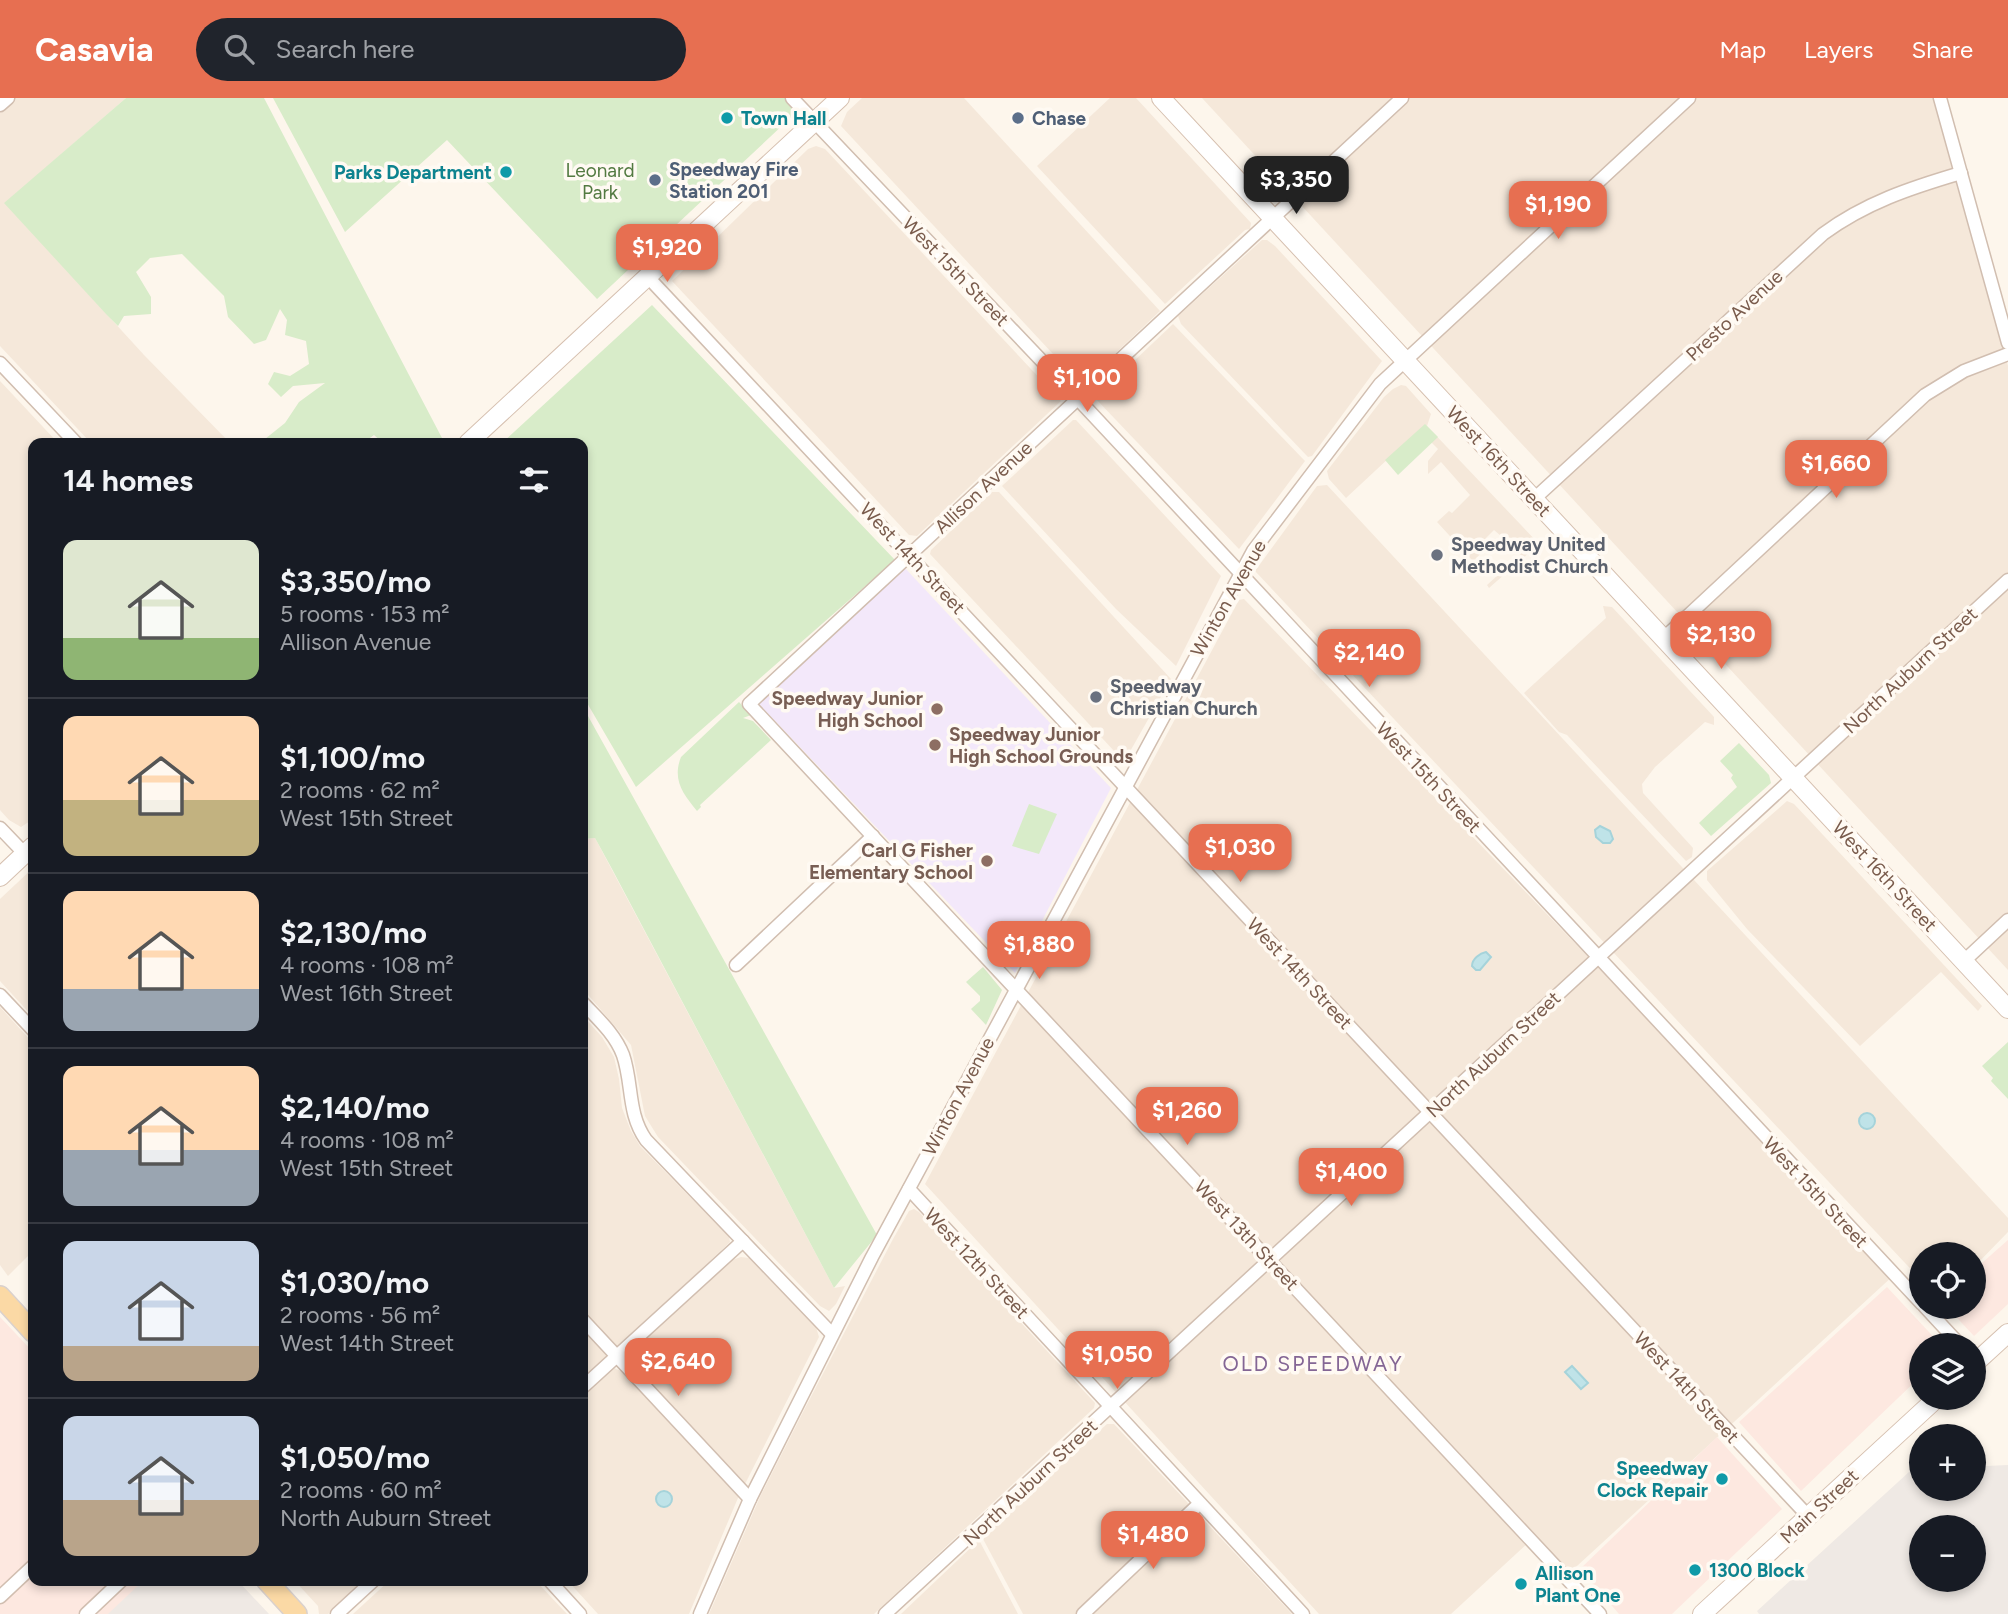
<!DOCTYPE html>
<html lang="en">
<head>
<meta charset="utf-8">
<style>
  :root { --surface:#171b24; --page:#20242c; --text:#f1f3f6; --muted:#9ea1a6; --line:#363941; --accent:#e76f51 }
  body { margin:0; font-family:Figtree,sans-serif; background:var(--page); color:var(--text); height:100vh; display:flex; flex-direction:column; font-size:26px; white-space:nowrap }
  * { box-sizing:border-box; margin:0 }
  p { font-size:23px; color:var(--muted) }
  .icon { flex:none; width:38px; height:38px; fill:none; stroke:currentColor; stroke-width:2; stroke-linecap:round; stroke-linejoin:round }
  .map { position:relative; flex:1; overflow:hidden }
  .sheet { position:absolute; left:28px; top:340px; width:560px; height:1148px; display:flex; flex-direction:column; background:var(--surface); border-radius:14px; box-shadow:0 4px 10px #0003 }
  .sheet>* { flex:none }
  .controls { position:absolute; left:1909px; top:1144px; display:grid; gap:14px }
  .controls a { display:grid; place-items:center; width:77px; height:77px; border-radius:50%; background:var(--surface); box-shadow:0 4px 10px #0003; font-size:35px }
  .price { position:absolute; translate:-50% -60px; padding:0 16px; border-radius:14px; background:var(--accent); color:#fff; font-size:23px; line-height:46px; filter:drop-shadow(0 2px 4px #0008) }
  .price::after { content:''; position:absolute; left:50%; top:42px; width:21px; height:16px; margin-left:-10px; background:inherit; clip-path:polygon(0 0,100% 0,50% 100%) }
  .price.active { background:#222; color:#fff }
  ul { padding:0; list-style:none }
  li { display:flex; align-items:center; gap:21px; height:175px; padding:0 35px }
  li+li { border-top:2px solid var(--line) }
  li span { display:grid; place-items:center; flex:none; width:196px; height:140px; border-radius:14px; color:#555 }
  li>.icon { margin-inline-start:auto }
  span .icon { width:84px; height:84px; fill:#fffc; stroke-width:1 }
  li b { font-size:30px }
  h2 { display:flex; justify-content:space-between; align-items:center; height:84px; padding:0 35px; font-size:30px }
  header { display:flex; align-items:center; gap:42px; box-sizing:border-box; height:98px; padding:0 35px; background:var(--accent); color:#fff }
  header strong { font-size:33px }
  nav { display:flex; gap:38px; margin-inline-start:auto; font-size:24px }
  .search { width:490px; height:63px; background:var(--page); display:flex; align-items:center; gap:18px; box-sizing:border-box; padding:0 24px; border-radius:38px; color:var(--muted); font-size:26px }
  .map>svg:first-child { display:block }
  .residential { fill:#f5e8da }
  .commercial { fill:#fde8e0 }
  .industrial { fill:#efe9e4; fill-rule:evenodd }
  .education { fill:#f3e8fa }
  .green { fill:#d8ecc9 }
  .water { fill:#bfe3e8; stroke:#a5d3da; stroke-width:2 }
  .lines { fill:none; stroke-linecap:round; stroke-linejoin:round }
  .street-casing { stroke:#d1beb0; stroke-width:15 }
  .secondary-casing { stroke:#d6c0b0; stroke-width:20 }
  .primary-casing { stroke:#dad1cd; stroke-width:22 }
  .street { stroke:#fff; stroke-width:12 }
  .secondary { stroke:#fff; stroke-width:18 }
  .primary { stroke:#fbd9a5; stroke-width:19 }
  .culture-dot { fill:#0f9aa8; stroke:#fffaf3; stroke-width:2.5 }
  .service-dot { fill:#5c6f8a; stroke:#fffaf3; stroke-width:2.5 }
  .worship-dot { fill:#6b7280; stroke:#fffaf3; stroke-width:2.5 }
  .education-dot { fill:#8d6e63; stroke:#fffaf3; stroke-width:2.5 }
  .labels { text-anchor:middle; stroke-width:7; stroke-linejoin:round; paint-order:stroke }
  .culture-label { font-size:19px; font-weight:bold; fill:#0d838f; stroke:#fffaf3; text-anchor:start }
  .service-label { font-size:19px; font-weight:bold; fill:#4e5e75; stroke:#fffaf3; text-anchor:start }
  .park-label { font-size:19px; fill:#537a41; stroke:#fffaf3 }
  .street-label { font-size:19px; fill:#7a5c4d; stroke:#fffaf3 }
  .worship-label { font-size:19px; font-weight:bold; fill:#5b616d; stroke:#fffaf3; text-anchor:start }
  .education-label { font-size:19px; font-weight:bold; fill:#785e54; stroke:#fffaf3; text-anchor:end }
  .neighbourhood-label { font-size:21px; letter-spacing:2px; fill:#846695; stroke:#fffaf3 }
</style>
</head>
<body>
<header>
<strong>Casavia</strong>
<div class="search"><svg class="icon" aria-label="search" viewBox="0 0 24 24"><circle cx="10" cy="10" r="6"/><path d="M15 15l6 6"/></svg>Search here</div>
<nav><a>Map</a><a>Layers</a><a>Share</a></nav>
</header>
<div class="map">
<svg width="2008" height="1516" viewBox="0 0 2008 1516">
  <rect width="100%" height="100%" fill="#fdf6ec"/>
  <g class="residential">
    <polygon points="0,0 126,0 5,105 144,257 230,345 91,345 0,248"/>
    <polygon points="862,0 964,0 1160,213 1084,285 1080,285 841,28 847,14"/>
    <polygon points="1110,0 1136,0 1251,125 1250,131 1245,132 1165,206 1037,68"/>
    <polygon points="1202,0 1933,0 2008,268 2008,872"/>
    <polygon points="816,48 825,51 1061,303 917,438 909,437 672,183 808,51"/>
    <polygon points="1262,142 1267,142 1275,148 1382,263 1312,358 1308,359 1181,226 1178,218"/>
    <polygon points="1173,226 1305,363 1239,451 1095,300"/>
    <polygon points="0,283 58,345 33,345 33,721 21,729 9,722 0,712"/>
    <polygon points="1401,287 1406,288 1431,316 1427,328 1539,446 1489,490 1487,487 1521,456 1503,437 1501,438 1494,432 1486,440 1491,446 1473,463 1437,424 1449,413 1452,415 1470,397 1441,364 1428,376 1428,363 1438,351 1419,332 1346,400 1329,381 1327,373 1384,299 1393,291"/>
    <polygon points="1073,322 1076,322 1221,478 1176,568 1116,511 1002,388"/>
    <polygon points="1327,387 2008,1120 2008,1134 1974,1169 1974,1157 1922,1157 1921,1182 1255,473 1317,388"/>
    <polygon points="992,394 999,394 1171,581 1128,657 1123,660 1116,655 930,456 931,452"/>
    <polygon points="1244,501 1894,1177 1565,1479 1530,1443 1451,1516 1319,1516 925,1086 1239,502"/>
    <polygon points="1603,508 1612,509 1714,619 1714,627 1705,624 1655,669 1642,686 1643,695 1693,750 1692,759 1686,763 1567,637 1559,634 1524,595 1606,520"/>
    <polygon points="1787,703 1794,706 1811,724 1982,908 1978,913 1941,874 1860,948 1747,831 1707,782 1707,773"/>
    <polygon points="595,740 834,1190 845,1188 836,1206 829,1213 820,1208 658,1039 645,1018 631,947 583,891 583,741"/>
    <polygon points="33,770 33,919 0,883 0,801"/>
    <polygon points="0,909 33,945 33,1153 8,1178 0,1167"/>
    <polygon points="583,918 602,939 614,959 619,981 622,1010 631,1033 640,1048 729,1139 730,1144 583,1282"/>
    <polygon points="914,1111 919,1114 1095,1305 1094,1310 874,1516 709,1516 760,1399 801,1318 893,1141 909,1113"/>
    <polygon points="741,1159 749,1160 816,1229 819,1239 738,1400 689,1516 598,1516 567,1482 583,1482 583,1296 608,1273 614,1270 625,1275 631,1263 630,1258 633,1252 732,1162"/>
    <polygon points="1107,1326 1114,1326 1292,1516 1023,1516 982,1439"/>
    <polygon points="979,1442 1018,1516 901,1516"/>
    <polygon points="294,1482 364,1482 328,1516 319,1516 318,1508"/>
    <polygon points="390,1482 535,1482 567,1516 353,1516"/>
  </g>
  <g class="commercial">
    <polygon points="2008,1142 2008,1206 1974,1238 1947,1209 1974,1209 1974,1172"/>
    <polygon points="1887,1189 1942,1248 1922,1248 1921,1278 1801,1393 1739,1324"/>
    <polygon points="0,1219 33,1254 33,1482 160,1482 123,1516 0,1516"/>
    <polygon points="1717,1339 1782,1411 1672,1516 1619,1516 1580,1471"/>
  </g>
  <g class="industrial">
    <path d="M 1974,1356 L 1986,1368 L 2008,1367 L 2008,1516 L 1759,1516 L 1757,1513 L 1921,1363 L 1922,1391 L 1974,1391 ZM 1922,1430 L 1974,1430 L 1974,1482 L 1922,1482 Z"/>
    <polygon points="144,1482 237,1482 269,1516 108,1516"/>
  </g>
  <polygon class="education" points="904,469 1111,690 1015,875 758,605"/>
  <g class="green">
    <polygon points="126,0 264,0 442,340 436,345 383,345 374,337 363,345 260,345 285,325 299,304 325,285 293,288 281,299 268,286 274,274 290,278 309,266 306,243 285,237 287,222 280,211 266,242 254,246 228,219 224,198 182,156 150,160 136,174 151,199 151,216 124,218 118,228 106,216 4,105"/>
    <polygon points="273,0 792,0 801,10 597,201 447,42 345,134"/>
    <polygon points="652,207 895,462 636,689 583,598 583,345 502,345"/>
    <polygon points="1425,326 1438,339 1398,377 1385,362"/>
    <path d="M 739,604 L 751,617 L 743,620 L 753,623 L 771,642 L 700,707 L 701,709 L 697,713 C 683,696 672,682 681,659 Z"/>
    <polygon points="583,609 877,1137 834,1190 612,771 595,740 583,741"/>
    <polygon points="1739,645 1769,677 1771,685 1711,738 1699,725 1737,689 1731,680 1733,677 1720,663"/>
    <polygon points="1029,706 1057,716 1039,756 1012,748"/>
    <polygon points="983,869 1002,892 986,927 971,911 980,903 980,898 966,884"/>
    <polygon points="2008,944 2008,1001 1991,983 1993,980 1982,968"/>
  </g>
  <g class="water">
    <polygon points="1600,728 1610,733 1613,741 1610,745 1603,745 1596,739 1595,732"/>
    <path d="M 1486,854 L 1491,859 L 1480,872 L 1476,872 L 1472,868 C 1472,861 1480,855 1486,854 Z"/>
    <circle cx="1867" cy="1023" r="8"/>
    <polygon points="1572,1268 1588,1285 1581,1291 1565,1274"/>
    <circle cx="664" cy="1401" r="8"/>
  </g>
  <g class="lines">
    <defs>
      <g id="street">
        <polyline points="792,0 1078,301 1922,1206"/>
        <polyline points="1402,0 749,606 1600,1516"/>
        <polyline points="1940,0 2008,245"/>
        <polyline points="0,7 8,0"/>
        <polyline points="647,178 1808,1418"/>
        <polyline points="0,265 76,345"/>
        <path d="M 1534,401 L 1823,136 C 1865,105 1910,90 1961,75"/>
        <polyline points="1664,540 1925,297 1964,273 2008,256"/>
        <polyline points="0,730 25,756"/>
        <polyline points="1964,863 2008,822"/>
        <polyline points="736,867 873,738"/>
        <polyline points="0,897 33,932"/>
        <path d="M 583,905 C 598,921 615,936 623,957 C 633,986 627,1015 646,1042 L 832,1236"/>
        <polyline points="909,1091 1303,1516"/>
        <polyline points="1925,1209 1961,1248"/>
        <polyline points="583,1222 750,1401"/>
        <polyline points="583,1289 743,1143"/>
        <polyline points="549,1482 580,1516"/>
        <polyline points="0,1499 33,1468"/>
        <polyline points="86,1516 122,1482"/>
        <polyline points="337,1516 374,1482"/>
        <polyline points="700,1516 750,1401 872,1159 1253,453 1380,286 1689,0"/>
        <polyline points="885,1516 2008,482"/>
        <polyline points="1083,1516 1199,1406"/>
      </g>
      <g id="secondary">
        <polyline points="1161,0 2008,911"/>
        <polyline points="468,345 840,0"/>
        <polyline points="0,779 33,748"/>
        <polyline points="1974,1266 2008,1235"/>
        <polyline points="1702,1516 1937,1300"/>
      </g>
      <g id="primary">
        <polyline points="0,1198 33,1234"/>
        <polyline points="266,1482 297,1516"/>
      </g>
    </defs>
    <use href="#street" class="street-casing"/>
    <use href="#secondary" class="secondary-casing"/>
    <use href="#primary" class="primary-casing"/>
    <use href="#street" class="street"/>
    <use href="#secondary" class="secondary"/>
    <use href="#primary" class="primary"/>
  </g>
  <g class="culture-dot">
    <circle cx="727" cy="20" r="7"/>
    <circle cx="506" cy="74" r="7"/>
    <circle cx="1722" cy="1381" r="7"/>
    <circle cx="1695" cy="1472" r="7"/>
    <circle cx="1521" cy="1486" r="7"/>
  </g>
  <g class="service-dot">
    <circle cx="1018" cy="20" r="7"/>
    <circle cx="655" cy="82" r="7"/>
  </g>
  <g class="worship-dot">
    <circle cx="1437" cy="457" r="7"/>
    <circle cx="1096" cy="599" r="7"/>
  </g>
  <g class="education-dot">
    <circle cx="937" cy="611" r="7"/>
    <circle cx="935" cy="647" r="7"/>
    <circle cx="987" cy="763" r="7"/>
  </g>
  <g class="labels">
    <g class="culture-label">
      <text x="741" y="27">Town Hall</text>
      <text x="492" y="81" text-anchor="end">Parks Department</text>
      <text x="1708" y="1377" text-anchor="end">Speedway<tspan x="1708" dy="22">Clock Repair</tspan></text>
      <text x="1709" y="1479">1300 Block</text>
      <text x="1535" y="1482">Allison<tspan x="1535" dy="22">Plant One</tspan></text>
    </g>
    <g class="service-label">
      <text x="1032" y="27">Chase</text>
      <text x="669" y="78">Speedway Fire<tspan x="669" dy="22">Station 201</tspan></text>
    </g>
    <g class="park-label">
      <text x="600" y="79">Leonard<tspan x="600" dy="22">Park</tspan></text>
    </g>
    <g class="street-label">
      <text transform="translate(956 173) rotate(46)" y="7">West 15th Street</text>
      <text transform="translate(1734 217) rotate(-43)" y="7">Presto Avenue</text>
      <text transform="translate(1499 363) rotate(47)" y="7">West 16th Street</text>
      <text transform="translate(983 389) rotate(-43)" y="7">Allison Avenue</text>
      <text transform="translate(913 460) rotate(47)" y="7">West 14th Street</text>
      <text transform="translate(1228 500) rotate(-60)" y="7">Winton Avenue</text>
      <text transform="translate(1910 572) rotate(-43)" y="7">North Auburn Street</text>
      <text transform="translate(1429 679) rotate(47)" y="7">West 15th Street</text>
      <text transform="translate(1885 778) rotate(47)" y="7">West 16th Street</text>
      <text transform="translate(1300 875) rotate(47)" y="7">West 14th Street</text>
      <text transform="translate(1493 956) rotate(-43)" y="7">North Auburn Street</text>
      <text transform="translate(958 998) rotate(-62)" y="7">Winton Avenue</text>
      <text transform="translate(1816 1094) rotate(47)" y="7">West 15th Street</text>
      <text transform="translate(1247 1137) rotate(47)" y="7">West 13th Street</text>
      <text transform="translate(977 1165) rotate(47)" y="7">West 12th Street</text>
      <text transform="translate(1687 1289) rotate(47)" y="7">West 14th Street</text>
      <text transform="translate(1030 1384) rotate(-43)" y="7">North Auburn Street</text>
      <text transform="translate(1819 1408) rotate(-43)" y="7">Main Street</text>
    </g>
    <g class="worship-label">
      <text x="1451" y="453">Speedway United<tspan x="1451" dy="22">Methodist Church</tspan></text>
      <text x="1110" y="595">Speedway<tspan x="1110" dy="22">Christian Church</tspan></text>
    </g>
    <g class="education-label">
      <text x="923" y="607">Speedway Junior<tspan x="923" dy="22">High School</tspan></text>
      <text x="949" y="643" text-anchor="start">Speedway Junior<tspan x="949" dy="22">High School Grounds</tspan></text>
      <text x="973" y="759">Carl G Fisher<tspan x="973" dy="22">Elementary School</tspan></text>
    </g>
    <g class="neighbourhood-label">
      <text x="1313" y="1273">OLD SPEEDWAY</text>
    </g>
  </g>
</svg>
<div class="controls">
<a><svg class="icon" aria-label="locate" viewBox="0 0 24 24"><circle cx="12" cy="12" r="6"/><path d="M12 2v4M12 18v4M2 12h4M18 12h4"/></svg></a>
<a><svg class="icon" aria-label="layers" viewBox="0 0 24 24"><path d="M12 4l9 5-9 5-9-5zM3 14l9 5 9-5"/></svg></a>
<a>+</a>
<a>−</a>
</div>
<b class="price active" style="left:1296px;top:118px">$3,350</b>
<b class="price" style="left:1558px;top:143px">$1,190</b>
<b class="price" style="left:667px;top:186px">$1,920</b>
<b class="price" style="left:1087px;top:316px">$1,100</b>
<b class="price" style="left:1836px;top:402px">$1,660</b>
<b class="price" style="left:1721px;top:573px">$2,130</b>
<b class="price" style="left:1369px;top:591px">$2,140</b>
<b class="price" style="left:1240px;top:786px">$1,030</b>
<b class="price" style="left:1039px;top:883px">$1,880</b>
<b class="price" style="left:1187px;top:1049px">$1,260</b>
<b class="price" style="left:1351px;top:1110px">$1,400</b>
<b class="price" style="left:1117px;top:1293px">$1,050</b>
<b class="price" style="left:678px;top:1300px">$2,640</b>
<b class="price" style="left:1153px;top:1473px">$1,480</b>
<section class="sheet">
<h2>14 homes<svg class="icon" aria-label="filters" viewBox="0 0 24 24"><path d="M4 7h16M4 17h16"/><circle cx="9" cy="7" r="2"/><circle cx="15" cy="17" r="2"/></svg></h2>
<ul>
<li><span style="background:linear-gradient(#dfe7d0 70%,#8fb573 0)"><svg class="icon" aria-label="home" viewBox="0 0 24 24"><path d="M3 11l9-7 9 7M6 9v11h12V9"/></svg></span><div><b>$3,350/mo</b><p>5 rooms · 153 m²</p><p>Allison Avenue</p></div></li>
<li><span style="background:linear-gradient(#ffd9b3 60%,#c2b280 0)"><svg class="icon" aria-label="home" viewBox="0 0 24 24"><path d="M3 11l9-7 9 7M6 9v11h12V9"/></svg></span><div><b>$1,100/mo</b><p>2 rooms · 62 m²</p><p>West 15th Street</p></div></li>
<li><span style="background:linear-gradient(#ffd9b3 70%,#9aa5b1 0)"><svg class="icon" aria-label="home" viewBox="0 0 24 24"><path d="M3 11l9-7 9 7M6 9v11h12V9"/></svg></span><div><b>$2,130/mo</b><p>4 rooms · 108 m²</p><p>West 16th Street</p></div></li>
<li><span style="background:linear-gradient(#ffd9b3 60%,#9aa5b1 0)"><svg class="icon" aria-label="home" viewBox="0 0 24 24"><path d="M3 11l9-7 9 7M6 9v11h12V9"/></svg></span><div><b>$2,140/mo</b><p>4 rooms · 108 m²</p><p>West 15th Street</p></div></li>
<li><span style="background:linear-gradient(#c9d6e8 75%,#b9a48a 0)"><svg class="icon" aria-label="home" viewBox="0 0 24 24"><path d="M3 11l9-7 9 7M6 9v11h12V9"/></svg></span><div><b>$1,030/mo</b><p>2 rooms · 56 m²</p><p>West 14th Street</p></div></li>
<li><span style="background:linear-gradient(#c9d6e8 60%,#b9a48a 0)"><svg class="icon" aria-label="home" viewBox="0 0 24 24"><path d="M3 11l9-7 9 7M6 9v11h12V9"/></svg></span><div><b>$1,050/mo</b><p>2 rooms · 60 m²</p><p>North Auburn Street</p></div></li>
</ul>
</section>
</div>
</body>
</html>
